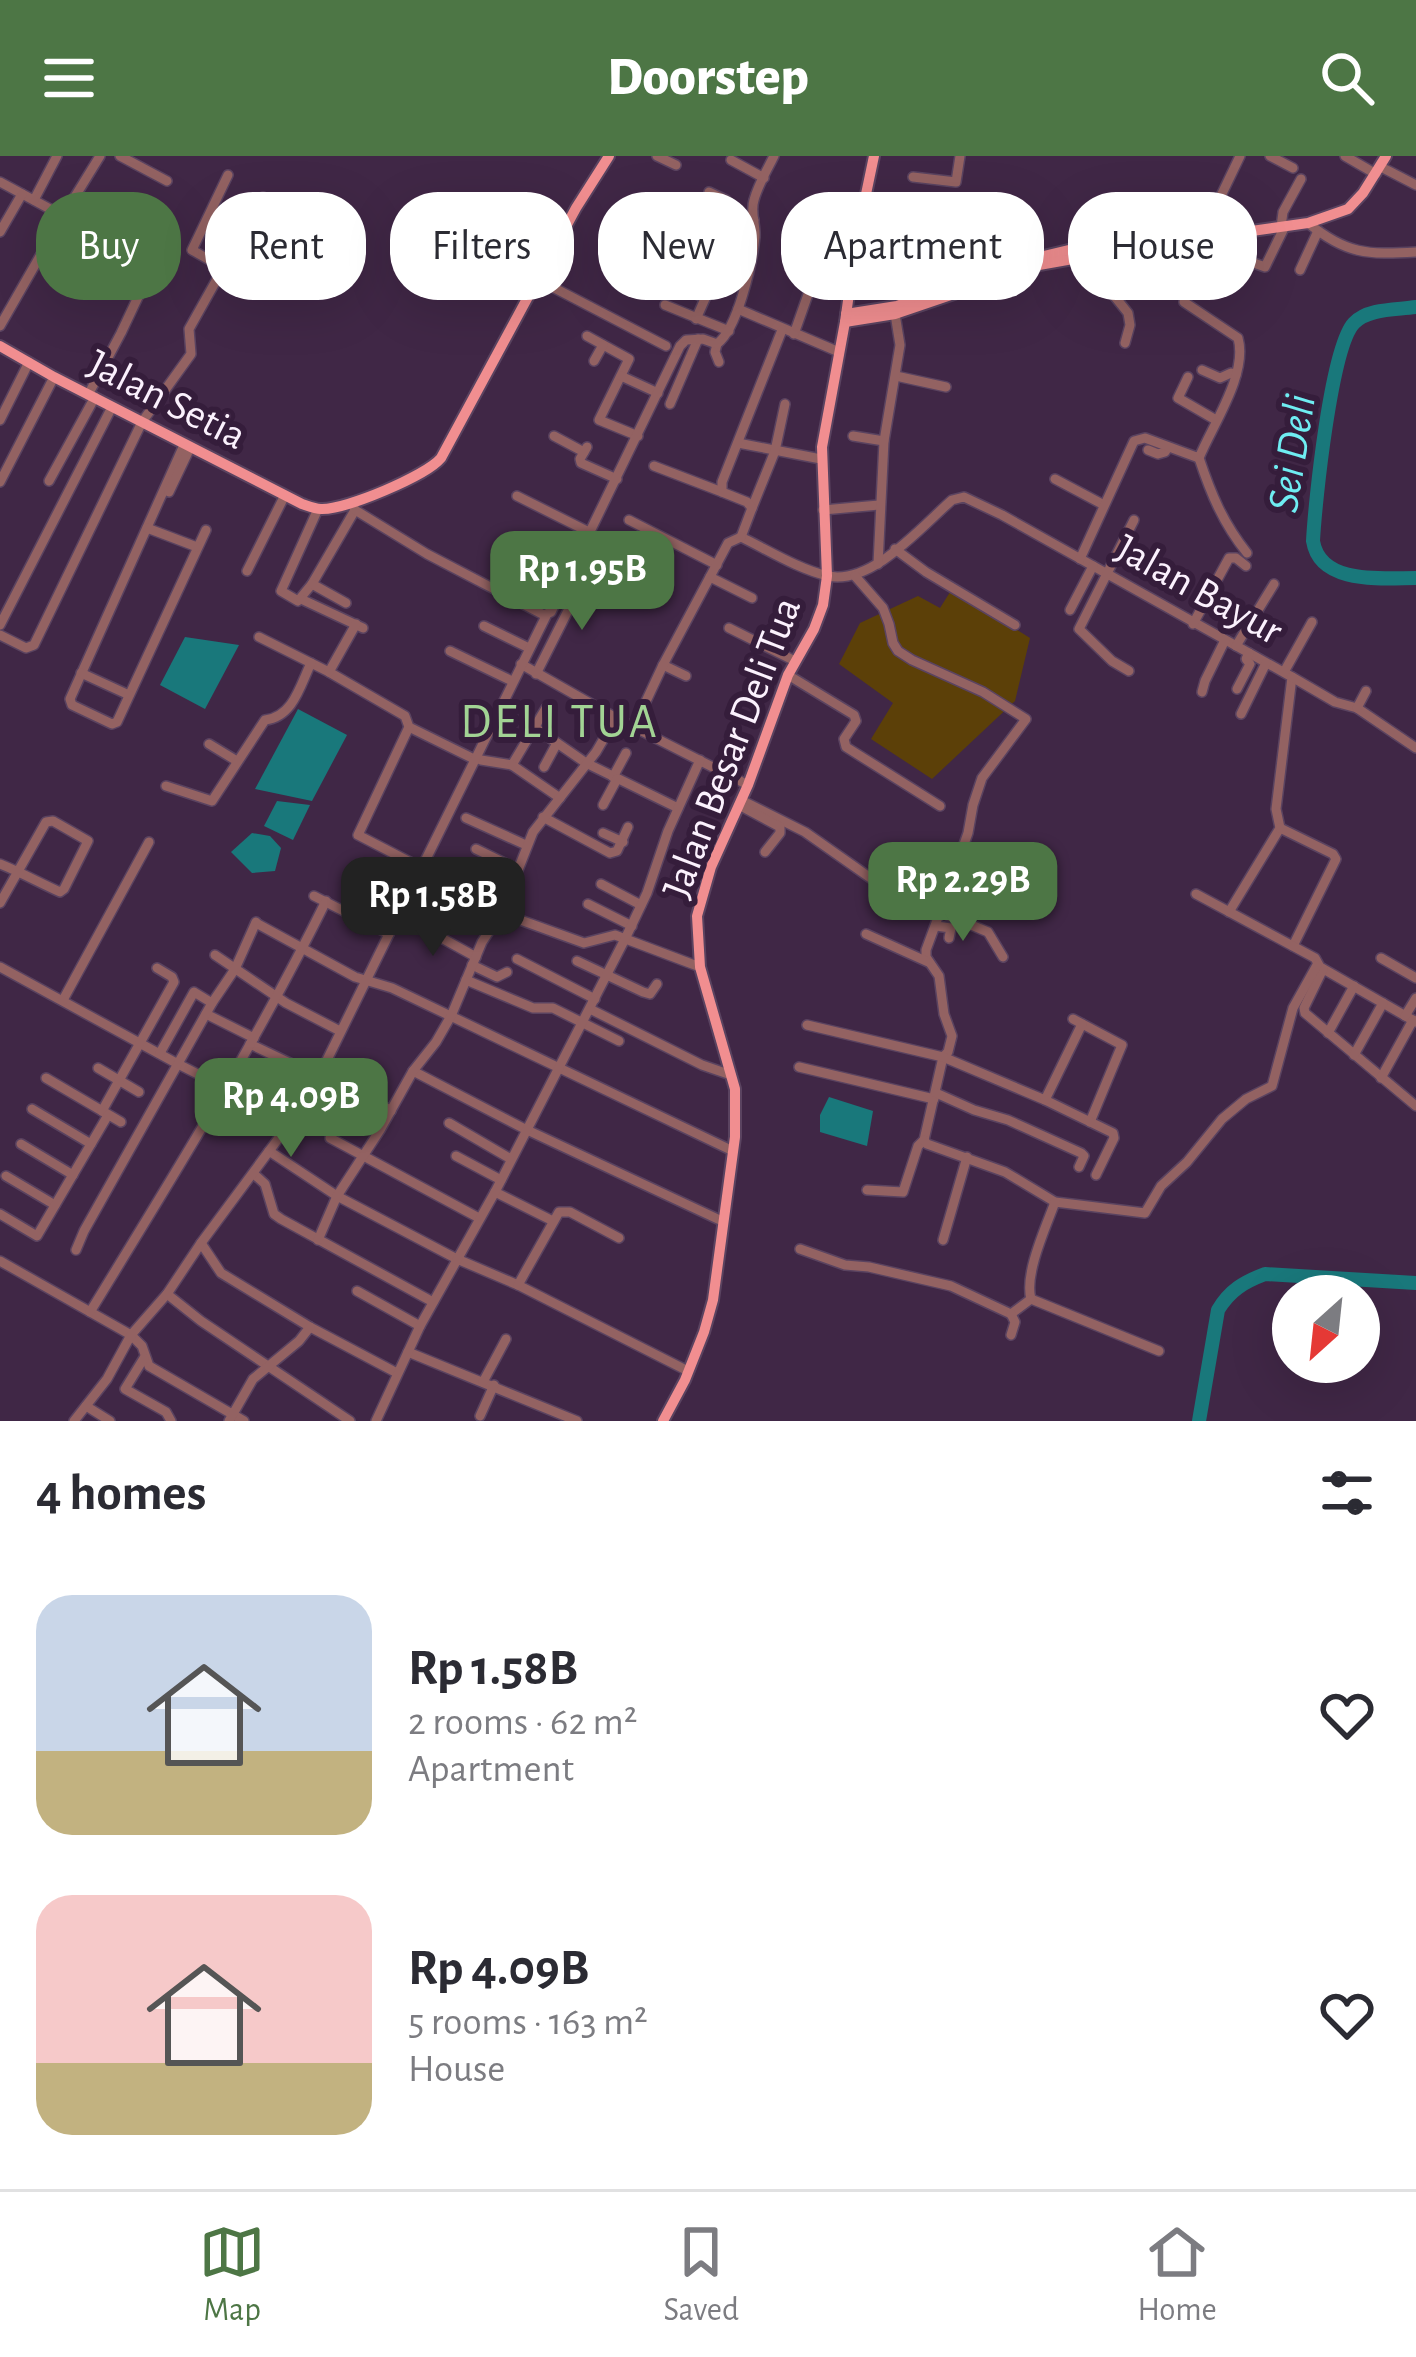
<!DOCTYPE html>
<html lang="en">
<head>
<meta charset="utf-8">
<style>
  :root { --surface:#fff; --page:#f2f2f3; --text:#2b2b33; --muted:#7c7c81; --line:#e1e1e2; --accent:#4d7645 }
  body { margin:0; font-family:"Alegreya Sans",sans-serif; background:var(--page); color:var(--text); height:100vh; display:flex; flex-direction:column; font-size:45px; white-space:nowrap }
  * { box-sizing:border-box; margin:0 }
  p { font-size:39px; color:var(--muted) }
  .icon { flex:none; width:66px; height:66px; fill:none; stroke:currentColor; stroke-width:2; stroke-linecap:round; stroke-linejoin:round }
  .map { position:relative; height:1265px; overflow:hidden }
  .side { display:flex; flex-direction:column; background:var(--surface); flex:1 }
  .side>* { flex:none }
  .banner { position:absolute; left:36px; top:36px; width:1344px; height:108px; display:flex; gap:24px }
  .needle { width:78px; rotate:207deg }
  .fabs { position:absolute; left:1272px; top:1119px; display:grid; gap:24px }
  .fabs a { display:grid; place-items:center; width:108px; height:108px; border-radius:50%; background:var(--surface); box-shadow:0 12px 48px #0002; font-size:60px }
  .price { position:absolute; translate:-50% -102px; padding:0 27px; border-radius:24px; background:var(--accent); color:#fff; font-size:39px; line-height:78px; filter:drop-shadow(0 3px 6px #0008) }
  .price::after { content:''; position:absolute; left:50%; top:72px; width:36px; height:27px; margin-left:-18px; background:inherit; clip-path:polygon(0 0,100% 0,50% 100%) }
  .price.active { background:#222; color:#fff }
  ul { padding:0; list-style:none }
  li { display:flex; align-items:center; gap:36px; height:300px; padding:0 36px }
  li span { display:grid; place-items:center; flex:none; width:336px; height:240px; border-radius:36px; color:#555 }
  li>.icon { margin-inline-start:auto }
  span .icon { width:144px; height:144px; fill:#fffc; stroke-width:1 }
  li b { font-size:51px }
  h2 { display:flex; justify-content:space-between; align-items:center; height:144px; padding:0 36px; font-size:51px }
  .pill { padding:0 42px; border-radius:48px; background:var(--surface); box-shadow:0 12px 48px #0002; font-size:42px; line-height:108px }
  .pill.active { background:var(--accent); color:#fff }
  header { display:flex; justify-content:space-between; align-items:center; height:156px; padding:0 36px; background:var(--accent); color:#fff; font-size:54px; font-weight:800 }
  .tabs { display:flex; justify-content:space-around; align-items:center; height:168px; border-top:3px solid var(--line); background:var(--surface); font-size:33px; color:var(--muted) }
  .tabs a { display:grid; justify-items:center; gap:6px }
  .tabs .active { color:var(--accent) }
  .map>svg:first-child { display:block }
  .green { fill:#5c4008 }
  .water { fill:#19787b }
  .lines { fill:none; stroke-linecap:round; stroke-linejoin:round }
  .river { stroke:#19787b; stroke-width:14 }
  .minor-casing { stroke:#5a4360; stroke-width:12 }
  .major-casing { stroke:#5a4360; stroke-width:14 }
  .minor { stroke:#936262; stroke-width:9 }
  .major { stroke:#f18e90; stroke-width:10 }
  .labels { text-anchor:middle; stroke-width:12; stroke-linejoin:round; paint-order:stroke }
  .street-label { font-size:42px; fill:#fbf1fd; stroke:#351d3b }
  .water-label { font-size:45px; font-style:italic; fill:#6fedf2; stroke:#351d3b }
  .quarter-label { font-size:48px; letter-spacing:3px; fill:#a2d394; stroke:#351d3b }
</style>
</head>
<body>
<header><svg class="icon" aria-label="menu" viewBox="0 0 24 24"><path d="M4 6h16M4 12h16M4 18h16"/></svg>Doorstep<svg class="icon" aria-label="search" viewBox="0 0 24 24"><circle cx="10" cy="10" r="6"/><path d="M15 15l6 6"/></svg></header>
<div class="map">
<svg width="1416" height="1265" viewBox="0 0 1416 1265">
  <rect width="100%" height="100%" fill="#402746"/>
  <g class="green">
    <polygon points="1023,63 1028,96 854,144 857,99"/>
    <polygon points="952,433 1030,482 1015,545 932,623 871,583 893,547 839,508 860,467 918,440 940,452"/>
  </g>
  <g class="water">
    <polygon points="185,481 239,489 205,553 160,529"/>
    <polygon points="298,553 347,579 312,645 255,633"/>
    <polygon points="277,645 310,649 293,684 264,670"/>
    <polygon points="252,677 270,680 281,692 275,715 252,717 231,696"/>
    <polygon points="829,941 873,955 867,990 820,976 820,959"/>
  </g>
  <g class="lines">
    <g class="river">
      <path d="M 1416,151 C 1397,154 1368,152 1354,167 C 1331,191 1315,347 1313,385 C 1320,429 1382,422 1416,422"/>
      <path d="M 1199,1265 L 1218,1154 C 1230,1134 1244,1126 1265,1118 L 1416,1127"/>
    </g>
    <defs>
      <g id="minor">
        <polyline points="120,0 167,25"/>
        <polyline points="657,0 676,9"/>
        <polyline points="1270,0 1293,12"/>
        <polyline points="1345,0 1376,18"/>
        <polyline points="731,4 764,22"/>
        <polyline points="1381,11 1416,29"/>
        <polyline points="913,21 956,26 960,0"/>
        <polyline points="0,26 63,60 100,0"/>
        <polyline points="709,36 726,44 732,55 754,64"/>
        <polyline points="34,44 57,0"/>
        <path d="M 1308,67 C 1346,98 1367,99 1416,96"/>
        <polyline points="1281,71 1283,56 1301,23"/>
        <polyline points="0,76 22,38"/>
        <polyline points="1217,79 1218,46 1240,0"/>
        <polyline points="854,96 967,73"/>
        <polyline points="1083,101 1128,157 1130,169 1125,187"/>
        <polyline points="1251,106 1265,111 1285,70"/>
        <polyline points="687,109 714,121"/>
        <polyline points="222,111 192,94 228,19"/>
        <polyline points="1300,114 1318,75"/>
        <polyline points="537,123 666,190"/>
        <polyline points="679,130 705,142"/>
        <polyline points="665,149 729,175"/>
        <polyline points="738,153 839,196"/>
        <polyline points="696,163 724,100 703,89 709,70 698,63 702,54"/>
        <polyline points="0,170 63,60"/>
        <polyline points="794,178 823,96"/>
        <polyline points="587,180 629,203 599,264 638,280"/>
        <polyline points="717,188 715,196 719,206"/>
        <polyline points="594,205 603,189"/>
        <polyline points="1202,214 1220,222 1231,217 1236,219"/>
        <polyline points="621,220 658,237"/>
        <polyline points="896,220 946,231"/>
        <polyline points="1188,221 1178,242 1216,264"/>
        <polyline points="88,239 121,177 156,103"/>
        <polyline points="670,248 698,183"/>
        <polyline points="0,264 29,206"/>
        <polyline points="554,280 584,296"/>
        <polyline points="853,280 884,285"/>
        <polyline points="738,287 821,303"/>
        <polyline points="184,289 70,543 72,549 112,568 117,566 206,374"/>
        <polyline points="587,291 580,303 581,307 617,323"/>
        <polyline points="1148,294 1158,298 1165,296 1168,291"/>
        <path d="M 1199,302 C 1211,338 1223,367 1247,397"/>
        <polyline points="654,310 722,336"/>
        <polyline points="1055,323 1104,349"/>
        <polyline points="49,325 95,241"/>
        <polyline points="0,326 54,221"/>
        <polyline points="169,336 190,292"/>
        <polyline points="517,340 591,377"/>
        <polyline points="752,352 775,295 785,248"/>
        <polyline points="318,353 281,435 298,445 312,428 355,354"/>
        <polyline points="823,354 879,349"/>
        <polyline points="629,364 717,409"/>
        <polyline points="147,372 197,391"/>
        <path d="M 741,381 C 768,394 798,413 828,420 C 872,429 921,371 952,344 L 964,341 L 1002,359 L 1292,521 L 1276,653 L 1280,672 L 1229,756"/>
        <polyline points="741,381 752,352 747,346 722,336 722,326 782,174"/>
        <polyline points="524,385 574,411"/>
        <polyline points="895,393 926,416 1015,469"/>
        <path d="M 1080,403 L 1134,285 L 1145,282 L 1199,302 C 1213,268 1248,218 1238,182 L 1184,146 L 1195,83"/>
        <polyline points="878,408 884,285 900,189 895,158"/>
        <polyline points="247,415 285,339"/>
        <polyline points="855,420 883,452 889,468 893,487 898,495 912,504 983,536 1026,563 982,622 973,649 968,677 940,756 988,776 1003,801"/>
        <polyline points="710,421 752,442"/>
        <polyline points="312,428 346,447"/>
        <polyline points="301,443 363,472"/>
        <polyline points="1070,454 1093,410"/>
        <path d="M 546,458 L 551,456 L 680,190 L 686,184 L 703,183 L 717,188 C 738,172 752,108 755,81 C 756,69 750,56 754,44 C 758,29 767,14 774,0"/>
        <polyline points="1193,468 1229,402 1236,402 1246,410"/>
        <polyline points="0,469 112,251"/>
        <polyline points="484,470 529,492"/>
        <polyline points="729,472 795,505"/>
        <polyline points="0,479 26,492 34,489 142,266 191,198 189,173 263,41"/>
        <polyline points="259,481 329,516 405,560 409,571 474,603"/>
        <polyline points="1236,490 1274,428"/>
        <polyline points="450,495 512,525"/>
        <polyline points="521,508 616,562 748,629"/>
        <polyline points="663,509 686,520"/>
        <polyline points="1129,515 1112,505 1079,473 1134,364"/>
        <polyline points="329,516 356,468"/>
        <polyline points="1284,516 1312,466"/>
        <polyline points="81,517 129,539"/>
        <polyline points="536,518 587,417"/>
        <polyline points="788,519 854,559 856,565 844,583 846,591 940,650"/>
        <polyline points="1292,521 1335,546 1357,552 1416,592"/>
        <polyline points="1237,533 1250,508 1246,503 1249,497"/>
        <polyline points="1202,536 1205,525 1225,484"/>
        <polyline points="1357,552 1366,535"/>
        <polyline points="1241,558 1266,507"/>
        <polyline points="409,571 358,679 412,707 430,721 501,757 584,787 615,779 700,811"/>
        <polyline points="534,571 586,607 678,652"/>
        <polyline points="634,571 663,509 728,387 741,381"/>
        <polyline points="209,588 237,605"/>
        <polyline points="481,604 512,609 546,552"/>
        <polyline points="512,609 560,642"/>
        <polyline points="544,611 557,587"/>
        <polyline points="613,621 626,597"/>
        <path d="M 166,630 L 212,645 L 265,564 C 293,561 300,530 311,507"/>
        <polyline points="741,644 805,676 872,723 940,756 926,794 926,801 939,820 944,858 952,880 948,896 943,901 924,984 918,990 903,1036 867,1034"/>
        <polyline points="603,649 617,623"/>
        <polyline points="739,649 780,671 780,677 765,696"/>
        <polyline points="543,661 610,697 617,695 628,671"/>
        <polyline points="466,662 526,689"/>
        <polyline points="1280,672 1333,698 1336,703 1293,790"/>
        <polyline points="603,677 623,686"/>
        <polyline points="476,693 517,713"/>
        <path d="M 0,708 C 20,716 40,727 60,736 L 64,733 L 88,685 L 53,665 L 46,666 L 0,747"/>
        <polyline points="601,728 641,749"/>
        <polyline points="1196,738 1315,802 1320,811 1416,866"/>
        <polyline points="314,740 389,778 546,460 427,398 355,354 352,347"/>
        <polyline points="588,748 632,770"/>
        <polyline points="400,759 476,801"/>
        <polyline points="256,767 355,821 392,832 733,995"/>
        <polyline points="936,770 951,772 949,782"/>
        <polyline points="866,778 928,806"/>
        <polyline points="215,799 286,847 340,875"/>
        <polyline points="1381,802 1416,822"/>
        <polyline points="517,803 595,843"/>
        <polyline points="577,805 643,836 650,838 657,828"/>
        <polyline points="472,809 497,821 507,816"/>
        <polyline points="0,811 178,908 290,965"/>
        <polyline points="1323,813 1304,852 1305,857 1416,950"/>
        <polyline points="466,824 533,852 553,852 619,885"/>
        <polyline points="63,844 149,686"/>
        <polyline points="590,853 702,909 731,919"/>
        <polyline points="206,858 254,882"/>
        <polyline points="1405,860 1416,842"/>
        <polyline points="1073,863 1122,889 1090,966"/>
        <polyline points="807,869 943,901 1045,944 1113,977 1114,982 1096,1019"/>
        <polyline points="1328,877 1354,830"/>
        <polyline points="250,888 317,920 323,912 327,914 391,955"/>
        <polyline points="160,897 194,836 212,847"/>
        <polyline points="1354,899 1383,847"/>
        <polyline points="799,911 934,943"/>
        <polyline points="98,912 139,936"/>
        <polyline points="323,912 389,778"/>
        <polyline points="413,915 525,973 722,1065"/>
        <polyline points="46,922 121,966"/>
        <polyline points="1381,922 1413,864"/>
        <polyline points="936,937 974,954 1008,964 1081,997 1084,1000 1079,1011"/>
        <polyline points="1045,944 1082,868"/>
        <polyline points="32,953 91,988"/>
        <polyline points="102,955 174,826 172,821 157,812"/>
        <polyline points="449,967 511,1003"/>
        <polyline points="330,982 479,1062"/>
        <polyline points="924,984 927,988 1005,1016 1055,1046 1145,1057 1161,1030 1187,1006 1222,963 1246,943 1272,930 1293,852 1317,809"/>
        <polyline points="21,988 73,1019"/>
        <polyline points="269,995 337,1040 457,1103 518,1129 688,1215"/>
        <polyline points="456,1000 501,1024"/>
        <polyline points="254,1018 265,1028 274,1058 281,1063 433,1146"/>
        <polyline points="6,1020 55,1049"/>
        <polyline points="495,1036 553,1065"/>
        <path d="M 1055,1046 C 1046,1071 1024,1118 1031,1143 L 1159,1195"/>
        <polyline points="0,1058 37,1080 108,959"/>
        <polyline points="318,1084 337,1040 380,974 413,915 436,886 451,860 482,786 501,757 533,676 596,596 616,562"/>
        <polyline points="943,1084 967,1001"/>
        <polyline points="201,1087 221,1117 310,1171 397,1217"/>
        <polyline points="800,1093 845,1109 869,1111 951,1130 1011,1158 1031,1143"/>
        <polyline points="76,1094 84,1075 212,847 235,813 256,766"/>
        <polyline points="0,1105 131,1179 142,1190 149,1210 244,1265"/>
        <polyline points="518,1129 559,1056 570,1056 619,1082"/>
        <polyline points="357,1135 420,1170"/>
        <polyline points="167,1138 201,1165 350,1265"/>
        <path d="M 90,1156 C 173,1021 256,887 326,745"/>
        <polyline points="1011,1179 1015,1166 1011,1158"/>
        <polyline points="408,1196 577,1265"/>
        <polyline points="144,1202 125,1233 166,1256 171,1265"/>
        <polyline points="483,1226 506,1183"/>
        <polyline points="86,1250 110,1265"/>
        <polyline points="480,1260 494,1229"/>
        <polyline points="74,1265 107,1223 131,1179 167,1138 201,1087 278,983 317,920"/>
        <polyline points="229,1265 253,1223 299,1185 310,1171"/>
        <polyline points="376,1265 420,1170 495,1036 625,783 647,737 668,675 700,604"/>
      </g>
      <g id="major">
        <polyline points="846,158 897,150 1011,108 1081,91 1140,82 1151,85 1195,83 1308,67 1348,53 1363,37 1386,0"/>
        <polyline points="845,166 895,158 1039,109 1141,91 1151,85"/>
        <path d="M 0,190 L 54,221 L 302,348 C 308,350 315,353 321,353 C 345,354 426,320 441,302 L 576,52 L 609,0"/>
        <polyline points="663,1265 685,1224 704,1176 713,1144 735,981 735,933 700,811 697,760 711,711 748,629 788,519 814,473 823,449 827,420 822,291 845,166 857,81 874,0"/>
      </g>
    </defs>
    <use href="#minor" class="minor-casing"/>
    <use href="#major" class="major-casing"/>
    <use href="#minor" class="minor"/>
    <use href="#major" class="major"/>
  </g>
  <g class="labels">
    <g class="street-label">
      <text transform="translate(168 242) rotate(27)" y="15">Jalan Setia</text>
      <text transform="translate(1200 432) rotate(29)" y="15">Jalan Bayur</text>
      <text transform="translate(730 591) rotate(-69)" y="15">Jalan Besar Deli Tua</text>
    </g>
    <g class="water-label">
      <text transform="translate(1290 297) rotate(-81)" y="16">Sei Deli</text>
    </g>
    <g class="quarter-label">
      <text x="560" y="581">DELI TUA</text>
    </g>
  </g>
</svg>
<div class="fabs">
<a><svg class="needle" viewBox="-14 -14 28 28"><path d="M0-13l5 13h-10z" fill="#e53935"/><path d="M0 13l5-13h-10z" fill="#7c7c81"/></svg></a>
</div>
<b class="price" style="left:582px;top:477px">Rp 1.95B</b>
<b class="price" style="left:963px;top:788px">Rp 2.29B</b>
<b class="price active" style="left:433px;top:803px">Rp 1.58B</b>
<b class="price" style="left:291px;top:1004px">Rp 4.09B</b>
<div class="banner">
<a class="pill active">Buy</a>
<a class="pill">Rent</a>
<a class="pill">Filters</a>
<a class="pill">New</a>
<a class="pill">Apartment</a>
<a class="pill">House</a>
</div>
</div>
<section class="side">
<h2>4 homes<svg class="icon" aria-label="filters" viewBox="0 0 24 24"><path d="M4 7h16M4 17h16"/><circle cx="9" cy="7" r="2"/><circle cx="15" cy="17" r="2"/></svg></h2>
<ul>
<li><span style="background:linear-gradient(#c9d6e8 65%,#c2b280 0)"><svg class="icon" aria-label="home" viewBox="0 0 24 24"><path d="M3 11l9-7 9 7M6 9v11h12V9"/></svg></span><div><b>Rp 1.58B</b><p>2 rooms · 62 m²</p><p>Apartment</p></div><svg class="icon" aria-label="heart" viewBox="0 0 24 24"><path d="M12 20l-8-8c-3-5 5-10 8-4 3-6 11-1 8 4z"/></svg></li>
<li><span style="background:linear-gradient(#f6c9c9 70%,#c2b280 0)"><svg class="icon" aria-label="home" viewBox="0 0 24 24"><path d="M3 11l9-7 9 7M6 9v11h12V9"/></svg></span><div><b>Rp 4.09B</b><p>5 rooms · 163 m²</p><p>House</p></div><svg class="icon" aria-label="heart" viewBox="0 0 24 24"><path d="M12 20l-8-8c-3-5 5-10 8-4 3-6 11-1 8 4z"/></svg></li>
</ul>
</section>
<nav class="tabs">
<a class="active"><svg class="icon" aria-label="map" viewBox="0 0 24 24"><path d="M3 6l6-2 6 2 6-2v14l-6 2-6-2-6 2zM9 4v14M15 6v14"/></svg>Map</a>
<a><svg class="icon" aria-label="saved" viewBox="0 0 24 24"><path d="M7 4h10v16l-5-4-5 4z"/></svg>Saved</a>
<a><svg class="icon" aria-label="home" viewBox="0 0 24 24"><path d="M3 11l9-7 9 7M6 9v11h12V9"/></svg>Home</a>
</nav>
</body>
</html>
